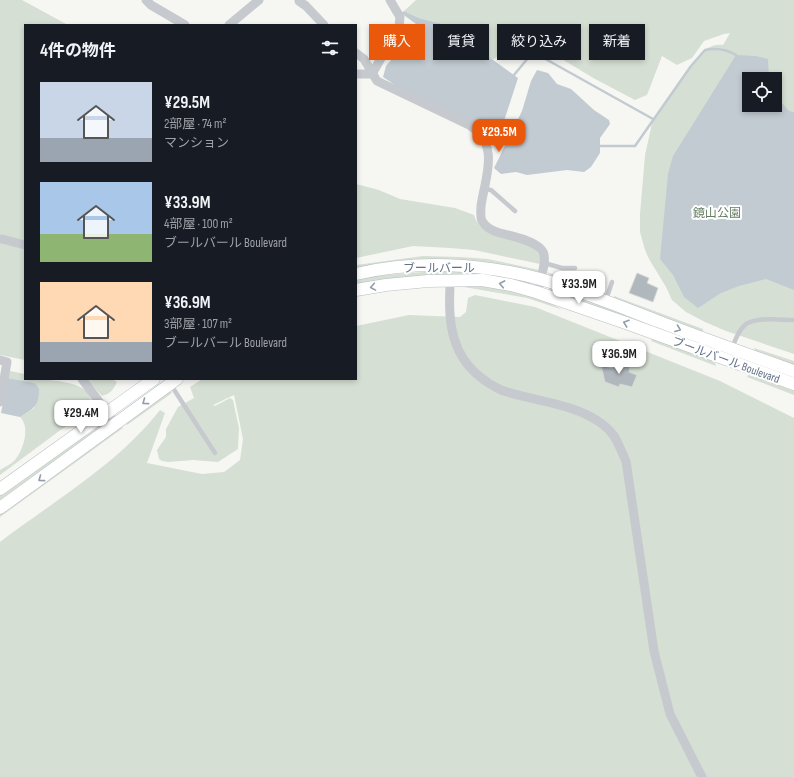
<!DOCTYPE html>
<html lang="ja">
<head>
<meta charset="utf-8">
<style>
  :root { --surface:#171b24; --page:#242831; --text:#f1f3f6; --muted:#9ea1a6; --accent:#ea580c }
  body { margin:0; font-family:"Sofia Sans Condensed","Noto Sans JP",sans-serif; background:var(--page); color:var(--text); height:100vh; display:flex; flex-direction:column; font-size:15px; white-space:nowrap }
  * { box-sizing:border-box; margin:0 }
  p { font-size:13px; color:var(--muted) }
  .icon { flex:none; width:22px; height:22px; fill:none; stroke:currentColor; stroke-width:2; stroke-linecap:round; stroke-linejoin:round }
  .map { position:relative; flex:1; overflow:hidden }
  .side { position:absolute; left:24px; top:24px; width:333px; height:356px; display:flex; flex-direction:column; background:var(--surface); border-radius:0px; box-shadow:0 2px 6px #0003 }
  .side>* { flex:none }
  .guide { position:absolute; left:369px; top:24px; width:365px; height:36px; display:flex; gap:8px }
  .buttons { position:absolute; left:742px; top:72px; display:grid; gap:8px }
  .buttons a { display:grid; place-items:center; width:40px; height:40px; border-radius:0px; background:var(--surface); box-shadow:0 2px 6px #0003; font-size:20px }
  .price { position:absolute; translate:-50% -34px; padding:0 9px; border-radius:8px; background:#fff; color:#222; font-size:13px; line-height:26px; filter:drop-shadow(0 1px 2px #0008) }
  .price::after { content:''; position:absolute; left:50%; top:24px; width:12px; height:9px; margin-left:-6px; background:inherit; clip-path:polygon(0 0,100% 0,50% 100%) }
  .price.current { background:var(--accent); color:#fff }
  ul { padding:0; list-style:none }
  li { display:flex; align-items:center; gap:12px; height:100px; padding:0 16px }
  li span { display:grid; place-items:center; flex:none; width:112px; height:80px; border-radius:0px; color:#555 }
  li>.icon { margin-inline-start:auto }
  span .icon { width:48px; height:48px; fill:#fffc; stroke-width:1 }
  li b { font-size:17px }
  h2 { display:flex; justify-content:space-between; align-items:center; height:48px; padding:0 16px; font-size:17px }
  .pill { padding:0 14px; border-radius:0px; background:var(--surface); box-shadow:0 2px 6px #0003; font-size:14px; line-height:36px }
  .pill.current { background:var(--accent); color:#fff }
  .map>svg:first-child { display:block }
  .green { fill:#d6dfd4; fill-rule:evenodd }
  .water { fill:#c2cbd1 }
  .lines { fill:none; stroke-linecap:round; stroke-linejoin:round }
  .stream { stroke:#c2cbd1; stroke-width:2.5 }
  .building { fill:#b0b7bd; stroke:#d8d8d5 }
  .secondary-casing { stroke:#babec3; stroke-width:13 }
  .lane { stroke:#c6c9cd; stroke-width:4.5 }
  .street { stroke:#c6c9cd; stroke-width:9 }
  .secondary { stroke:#fff; stroke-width:12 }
  .oneway { stroke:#929daa }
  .labels { text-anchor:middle; stroke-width:4; stroke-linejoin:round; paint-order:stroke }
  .park-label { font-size:12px; fill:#657d62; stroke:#fff }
  .street-label { font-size:12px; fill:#637386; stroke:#fff }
</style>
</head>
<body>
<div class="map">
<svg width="794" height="777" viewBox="0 0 794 777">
  <rect width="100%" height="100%" fill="#f6f7f3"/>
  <g class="green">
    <polygon points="0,0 22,0 68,25 25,25 25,360 0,355"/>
    <path d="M 416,0 L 794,0 L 794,354 L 726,331 L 705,322 L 686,312 L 672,300 L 666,287 L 649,259 L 645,250 L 640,232 L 640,214 L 645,155 L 653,119 L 701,53 C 708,47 714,44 723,45 L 730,33 L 724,34 L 704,41 L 692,58 L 677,65 L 662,56 L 647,95 L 635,100 L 595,79 L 555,55 L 534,49 L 525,38 L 514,43 L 493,60 L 482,52 L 480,44 L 450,26 L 419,18 L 404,11 ZM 749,79 L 775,79 L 775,105 L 749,105 Z"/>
    <path d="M 356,184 L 379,190 L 400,199 L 455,208 L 474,215 C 480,239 515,237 533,247 C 536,249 539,253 541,257 L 540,264 L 474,250 L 450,248 L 413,246 L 356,258 Z"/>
    <polygon points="423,256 461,257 488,259 539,270 538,272 356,269 356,265"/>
    <polygon points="448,270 476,271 531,282 531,284 530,286 429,275 380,280 356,285 356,280 373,276"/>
    <polygon points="547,272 603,292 601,294 550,277"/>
    <path d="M 470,285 C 497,284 540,296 563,310 L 527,298 L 464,287 Z"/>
    <path d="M 549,288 C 585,298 620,312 654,328 L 548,291 Z"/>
    <path d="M 475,295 L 535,307 L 720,381 L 794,418 L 794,777 L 0,777 L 0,542 C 55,500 117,465 160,410 L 165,413 L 147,463 L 202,474 L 224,472 L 240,460 L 243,439 L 234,395 L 213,405 L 215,406 L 230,398 L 233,400 L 239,428 L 238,449 L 218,462 L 193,460 L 168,462 L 162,461 L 159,459 L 157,450 L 166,437 L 166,429 L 178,407 L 194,398 L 190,387 L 202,379 L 356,379 L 356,326 L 409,315 L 460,317 L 466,312 L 468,298 Z"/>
    <polygon points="614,296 703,329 703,332 696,330 614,298"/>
    <polygon points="653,338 710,359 715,362 716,366 651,341"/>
    <polygon points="754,348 794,361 794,365 755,351"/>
    <path d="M 10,371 L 25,374 L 25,379 C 40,379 73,380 85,390 C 88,392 89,397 91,400 L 90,408 L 0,475 L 0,470 C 4,467 10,465 14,461 C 23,452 31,427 20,417 L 34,408 L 35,383 L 8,378 Z"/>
    <polygon points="748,375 773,382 794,390 794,395 747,377"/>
    <path d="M 86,379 L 112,379 L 117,382 C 114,389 110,394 102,396 Z"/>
    <polygon points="169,390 172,393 127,425 125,422"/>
    <polygon points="104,420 105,424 0,500 0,494"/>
    <polygon points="120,426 123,428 0,517 0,511"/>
  </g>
  <g class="water">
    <polygon points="404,11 419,18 450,26 470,34 480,44 482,52 518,78 504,121 494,141 489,140 483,131 475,124 401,89 383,77 386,66 415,32 416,24 401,13"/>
    <polygon points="736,55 756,56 768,59 769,79 749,79 749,105 775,105 775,95 789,111 794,112 794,290 766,279 739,286 721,293 698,308 684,297 673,275 660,259 668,174 673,156"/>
    <polygon points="537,70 548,73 557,84 571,89 594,110 609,120 610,124 600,138 600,153 591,167 584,172 567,170 527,175 516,172 501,174 494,168 522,111 531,81"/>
    <path d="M 8,378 L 35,383 L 39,389 C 39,406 34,408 20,417 L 1,413 Z"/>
  </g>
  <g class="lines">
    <g class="stream">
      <polyline points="514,75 533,52 653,119"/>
      <path d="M 600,146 L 635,146 L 691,66 L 705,50 C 716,48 726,49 736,55"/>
    </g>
  </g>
  <g class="building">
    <polygon points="637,273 649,278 647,283 658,288 653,302 629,293"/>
    <polygon points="616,362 630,366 629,372 637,375 632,387 620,384 619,387 605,382 601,365 612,368 613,366 615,367"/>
  </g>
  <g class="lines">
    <defs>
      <g id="secondary">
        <path d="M 356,274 C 416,260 481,263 540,279 C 580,290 621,307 660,322 C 704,339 749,355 794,371"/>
        <polyline points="356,290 386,285 428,281 482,280 511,285 536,292 626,323 794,384"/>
        <polyline points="0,489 154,379"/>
        <polyline points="0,508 177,379"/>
      </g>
    </defs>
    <use href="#secondary" class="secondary-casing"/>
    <g class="lane">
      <polyline points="484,189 491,190 515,211"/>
      <polyline points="544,263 562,268 575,268"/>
      <polyline points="606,300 612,282"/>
      <path d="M 732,348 C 735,341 738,331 744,326 C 753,316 781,320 794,320"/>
      <polyline points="171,385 215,453"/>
    </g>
    <g class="street">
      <polyline points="146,0 151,5 185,25"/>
      <polyline points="299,1 306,6 324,25"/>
      <polyline points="229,25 259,0"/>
      <path d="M 356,53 L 364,59 L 377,81 L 469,125 C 501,145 485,177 481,206 C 481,211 480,217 482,221 C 486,228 493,231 500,233 C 512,236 542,242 544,255 C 546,265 541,276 539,285"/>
      <polyline points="356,74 372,74 399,27 400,17 390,0"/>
      <polyline points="2,239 25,245"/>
      <path d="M 450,280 C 450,292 449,303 450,314 C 452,350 468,374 501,390 C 535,402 591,404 614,436 C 619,444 622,453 626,461 L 654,651 L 670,714 L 702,777"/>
      <polyline points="0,360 7,362 0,402"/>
      <polyline points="82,379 116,424"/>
    </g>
    <use href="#secondary" class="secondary"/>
  </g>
  <defs><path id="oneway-chevron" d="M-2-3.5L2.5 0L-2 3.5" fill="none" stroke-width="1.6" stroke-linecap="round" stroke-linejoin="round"/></defs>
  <g class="oneway">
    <use href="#oneway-chevron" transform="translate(502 284) rotate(-169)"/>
    <use href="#oneway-chevron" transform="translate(373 287) rotate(170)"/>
    <use href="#oneway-chevron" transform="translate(626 323) rotate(-161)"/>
    <use href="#oneway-chevron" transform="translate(678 329) rotate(21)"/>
    <use href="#oneway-chevron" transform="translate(145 402) rotate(144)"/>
    <use href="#oneway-chevron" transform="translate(41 479) rotate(144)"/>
  </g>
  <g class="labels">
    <g class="park-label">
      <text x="717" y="217">鏡山公園</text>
    </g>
    <g class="street-label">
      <text x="439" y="272">ブールバール</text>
      <text transform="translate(726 360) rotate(20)" y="4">ブールバール Boulevard</text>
    </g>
  </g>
</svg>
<div class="buttons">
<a><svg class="icon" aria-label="locate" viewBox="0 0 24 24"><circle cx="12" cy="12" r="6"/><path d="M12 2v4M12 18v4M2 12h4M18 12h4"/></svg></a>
</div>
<b class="price current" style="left:499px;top:153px">¥29.5M</b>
<b class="price" style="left:579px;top:305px">¥33.9M</b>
<b class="price" style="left:619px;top:375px">¥36.9M</b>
<b class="price" style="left:81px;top:434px">¥29.4M</b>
<div class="guide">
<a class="pill current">購入</a>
<a class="pill">賃貸</a>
<a class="pill">絞り込み</a>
<a class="pill">新着</a>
</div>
<section class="side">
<h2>4件の物件<svg class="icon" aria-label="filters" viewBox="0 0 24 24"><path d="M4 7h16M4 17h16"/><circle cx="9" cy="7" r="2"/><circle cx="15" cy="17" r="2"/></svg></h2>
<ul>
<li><span style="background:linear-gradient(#c9d6e8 70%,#9aa5b1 0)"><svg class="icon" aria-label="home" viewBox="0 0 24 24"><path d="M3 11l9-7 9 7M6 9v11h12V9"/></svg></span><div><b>¥29.5M</b><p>2部屋 · 74 m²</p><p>マンション</p></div></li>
<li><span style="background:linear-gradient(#a9c7e8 65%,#8fb573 0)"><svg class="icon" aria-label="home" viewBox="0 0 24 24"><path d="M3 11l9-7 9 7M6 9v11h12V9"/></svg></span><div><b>¥33.9M</b><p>4部屋 · 100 m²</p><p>ブールバール Boulevard</p></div></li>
<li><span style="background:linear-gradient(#ffd9b3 75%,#9aa5b1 0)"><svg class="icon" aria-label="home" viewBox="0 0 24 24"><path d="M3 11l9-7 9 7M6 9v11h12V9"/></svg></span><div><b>¥36.9M</b><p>3部屋 · 107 m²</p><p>ブールバール Boulevard</p></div></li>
</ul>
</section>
</div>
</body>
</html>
